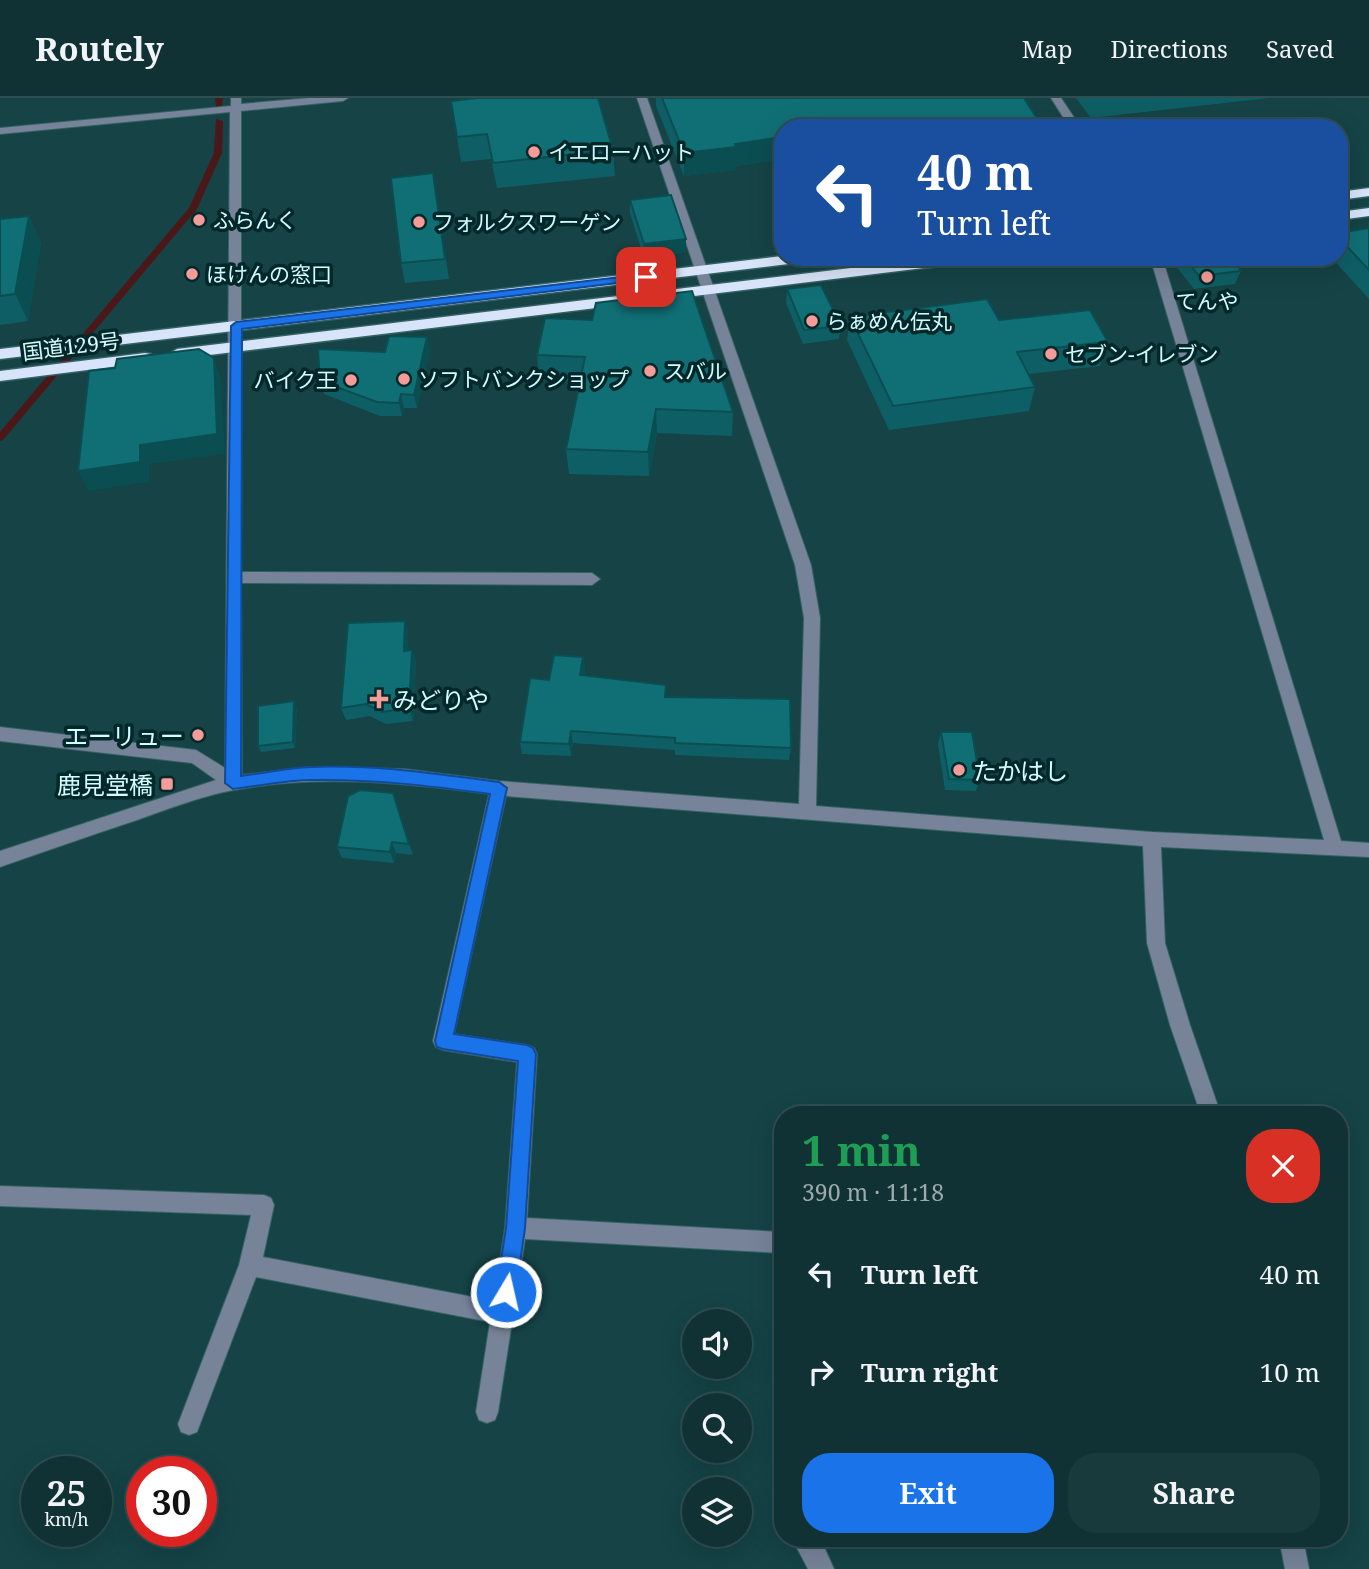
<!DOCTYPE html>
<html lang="en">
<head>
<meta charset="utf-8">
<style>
  :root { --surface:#103234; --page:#193a3c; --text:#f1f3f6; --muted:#9caaac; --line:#304d4f; --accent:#1a73e8 }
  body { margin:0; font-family:"Noto Serif","Noto Sans JP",serif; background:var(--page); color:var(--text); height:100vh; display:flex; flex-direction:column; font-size:26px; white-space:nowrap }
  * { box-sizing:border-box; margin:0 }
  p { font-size:23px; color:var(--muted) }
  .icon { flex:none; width:38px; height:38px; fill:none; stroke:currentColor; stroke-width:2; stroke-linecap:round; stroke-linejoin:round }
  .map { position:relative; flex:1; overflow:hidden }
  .details { position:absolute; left:774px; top:1008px; width:574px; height:441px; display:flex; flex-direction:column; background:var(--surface); border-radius:28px; box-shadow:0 7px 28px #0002,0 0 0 2px var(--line) }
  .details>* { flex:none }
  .hud { position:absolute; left:774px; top:21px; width:574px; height:147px; border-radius:28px; box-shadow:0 7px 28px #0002,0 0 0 2px var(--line); background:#1a4fa0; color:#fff; overflow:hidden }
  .fabs { position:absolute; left:682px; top:1211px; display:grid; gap:14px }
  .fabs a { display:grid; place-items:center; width:70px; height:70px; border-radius:50%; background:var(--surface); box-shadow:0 7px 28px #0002,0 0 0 2px var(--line); font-size:35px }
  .speed { position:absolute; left:21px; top:1358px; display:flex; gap:14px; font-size:35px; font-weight:700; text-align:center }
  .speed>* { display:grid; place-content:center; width:91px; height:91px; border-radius:50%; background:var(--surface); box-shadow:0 7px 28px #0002,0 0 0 2px var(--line); line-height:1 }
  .speed small { font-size:18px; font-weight:400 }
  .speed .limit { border:10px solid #d22; background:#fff; color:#111 }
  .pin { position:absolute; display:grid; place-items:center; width:60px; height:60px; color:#fff; margin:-30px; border-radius:14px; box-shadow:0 4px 10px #0006 }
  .me { position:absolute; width:77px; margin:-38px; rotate:9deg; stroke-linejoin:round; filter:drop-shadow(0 0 5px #0008) }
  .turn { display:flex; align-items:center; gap:24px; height:147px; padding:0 28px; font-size:32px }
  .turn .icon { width:91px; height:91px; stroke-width:2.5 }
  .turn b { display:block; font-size:49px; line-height:60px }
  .round { display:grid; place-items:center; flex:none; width:74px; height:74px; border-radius:28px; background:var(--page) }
  .headline { display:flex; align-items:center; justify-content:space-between; height:119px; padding:0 28px }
  h1 { font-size:42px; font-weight:700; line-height:52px; color:#1e9e55 }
  .cta { display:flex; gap:14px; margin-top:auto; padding:14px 28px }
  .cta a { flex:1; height:80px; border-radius:28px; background:var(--accent); color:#fff; font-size:28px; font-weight:700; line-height:80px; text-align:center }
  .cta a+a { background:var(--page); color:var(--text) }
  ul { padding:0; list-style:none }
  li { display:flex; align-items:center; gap:21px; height:98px; padding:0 28px }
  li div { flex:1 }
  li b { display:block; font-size:26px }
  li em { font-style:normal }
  header { display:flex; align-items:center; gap:42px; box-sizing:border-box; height:98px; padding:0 35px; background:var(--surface); border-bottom:2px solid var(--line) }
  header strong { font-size:33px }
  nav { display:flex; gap:38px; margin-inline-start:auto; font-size:24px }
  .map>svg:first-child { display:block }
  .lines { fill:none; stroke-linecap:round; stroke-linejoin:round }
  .stream { fill:#4c1719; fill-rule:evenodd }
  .minor-casing { stroke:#346164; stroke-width:2 }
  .highway-casing { stroke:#346164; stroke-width:3 }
  .minor { fill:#768399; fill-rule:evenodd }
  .highway { fill:#d8e4fa; fill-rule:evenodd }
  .wall { fill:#0e5f65 }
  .shaded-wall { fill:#0b4e52 }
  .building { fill:#106f75; stroke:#0b4e52; stroke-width:2 }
  .route { fill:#1a73e8; stroke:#114b97; stroke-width:2 }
  .poi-dot { fill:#f59b99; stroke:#03282a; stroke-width:2.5 }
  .labels { text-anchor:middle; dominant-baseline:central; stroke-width:7; stroke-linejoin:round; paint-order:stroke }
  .far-poi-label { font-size:21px; fill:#d4fcff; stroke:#03282a; text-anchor:start }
  .far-street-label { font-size:21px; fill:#d4fcff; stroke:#03282a }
  .poi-label { font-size:24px; fill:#d4fcff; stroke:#03282a; text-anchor:start }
</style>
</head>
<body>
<header>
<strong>Routely</strong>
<nav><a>Map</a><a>Directions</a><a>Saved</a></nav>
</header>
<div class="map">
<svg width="1369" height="1471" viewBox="0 0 1369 1471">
  <rect width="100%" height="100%" fill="#154346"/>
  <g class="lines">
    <g class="stream">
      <path d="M215,0H223L222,9H216Z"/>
      <path d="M216,21L223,23L222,55L197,111L3,342L0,343V334L189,110L214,55Z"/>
    </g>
    <defs>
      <g id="minor">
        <path d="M231,0H241V6L309,0H348L343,3L241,13V474L592,475L600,481L592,487L241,485L242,677L310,669L404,671L499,683L799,706L804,520L795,467L637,0H647L811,467L820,520L816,708L1152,734L1324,742L1150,159H1162L1341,743L1369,745V759L1161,749L1165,845L1190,927L1221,1017H1201L1170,927L1147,845L1143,748L506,698L454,936L527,947L534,950L537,956L527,1120L782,1134V1155L525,1141L498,1314L495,1322L487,1325L479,1322L476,1314L490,1224L256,1179L197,1334L189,1337L181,1334L178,1326L239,1167L251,1117L0,1108V1088L264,1097L271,1100L274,1107L263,1159L494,1203L505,1130L517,964L443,952L436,949L433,943L489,696C404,685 319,676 234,692C201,698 168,711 137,722C91,737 46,753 0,769V753L216,682L192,665L0,643V629L196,652L225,670L230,14L0,36V30L231,8Z"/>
        <path d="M1051,0H1061L1081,30H1070Z"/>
        <path d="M796,1440H820L834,1471H808L796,1448Z"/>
        <path d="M1279,1440H1303L1309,1471H1285Z"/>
      </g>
      <g id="highway">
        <path d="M1369,90V98L1339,102V94Z"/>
        <path d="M1369,110V118L1339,122V114Z"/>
        <path d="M782,158L820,159L813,163L0,261V251Z"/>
        <path d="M942,159H988L981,163L177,261L169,256L177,251Z"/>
        <path d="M145,255L151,256L153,260L151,264L0,283V273Z"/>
      </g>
    </defs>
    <use href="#minor" class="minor-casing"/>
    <use href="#highway" class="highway-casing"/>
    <use href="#minor" class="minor"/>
    <use href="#highway" class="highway"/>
  </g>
  <g class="wall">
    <path d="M656,0H1024L782,30V61L736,68V72L684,78L656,8Z"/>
    <path d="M1076,0H1269L1091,20Z"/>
    <path d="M451,3L613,52L615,78L497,90L491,61L461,64Z"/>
    <path d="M436,95L449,181L405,185L401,165Z"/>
    <path d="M630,102L686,154L644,160L630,115Z"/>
    <path d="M29,118L41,145L28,223L0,227V121Z"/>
    <path d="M1369,130V201L1331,159H1339V135Z"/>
    <path d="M1173,159H1231L1241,173L1235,186L1194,191L1172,163Z"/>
    <path d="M787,191L841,228L839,241L803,246L786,205Z"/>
    <path d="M850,219L999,222L1108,244L1100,268L1028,276L1035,289L1029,313L889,332L847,242Z"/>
    <path d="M545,220L733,314L732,338L657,335L649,378L569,376L566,351L580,284L539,282L537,257Z"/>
    <path d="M430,252L417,310H404L402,318H380L324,296L320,283L385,254Z"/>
    <path d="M405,523L408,535V552H412L416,564L413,623L386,626L370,618L346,622L341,610Z"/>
    <path d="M583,559L585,572L584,577L666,587V599L791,650L789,662L675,657V652L573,645L571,658L522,656L520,644L549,582Z"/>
    <path d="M297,609L295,650L261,654L258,648Z"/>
    <path d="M941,634L980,682L976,693L945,692L938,646Z"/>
    <path d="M393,695L413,757L396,755L394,765L342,760L337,749Z"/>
  </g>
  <g class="shaded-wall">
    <path d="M782,39V61L736,68V72L684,78V55L735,46Z"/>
    <path d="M29,118L41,145L28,223L15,196Z"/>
    <path d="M686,141V154L644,160V146Z"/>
    <path d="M427,239L430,252L417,310L414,297Z"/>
    <path d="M214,260L221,280L225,356L149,366V384L88,393L78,373Z"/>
    <path d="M401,296L404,310L402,318L399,305Z"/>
    <path d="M656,311L657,335L649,378L648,354Z"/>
    <path d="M405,523L408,535V565L404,553Z"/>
    <path d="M412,552L416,564L413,623L409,610Z"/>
    <path d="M583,559L585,572L582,589L580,577Z"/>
    <path d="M294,603L297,609L295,650L293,644Z"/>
    <path d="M571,633L573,645L571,658L569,646Z"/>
    <path d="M392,744L396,755L394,765L390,754Z"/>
  </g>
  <g class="building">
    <path d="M478,0H598L613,52L493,65L487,36L457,39L451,3Z"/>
    <path d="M662,0H1024L1043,30H782V39L735,46L736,49L684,55Z"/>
    <path d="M433,75L445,161L401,165L391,80Z"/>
    <path d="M671,97L686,141L644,146L630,102Z"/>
    <path d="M29,118L15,196L0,198V121Z"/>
    <path d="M1369,130V172L1339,140V135Z"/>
    <path d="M1184,159H1231L1241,173L1199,178Z"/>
    <path d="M821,187L841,228L804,232L787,191Z"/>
    <path d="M692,193L733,314L656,311L648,354L566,351L585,259L537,257L545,220L592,222L596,205Z"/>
    <path d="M987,201L999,222L1090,212L1108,244L1017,254L1035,289L893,308L850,219Z"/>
    <path d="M389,238L427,239L414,297L401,296L399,305L377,304L320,283L318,251L385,254Z"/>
    <path d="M199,251L214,260L217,336L140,347V364L78,373L89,273L115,270L117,261Z"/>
    <path d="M405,523L404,553L412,552L409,610L382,614L366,606L341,610L348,525Z"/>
    <path d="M554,557L583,559L580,577L666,587L665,599L790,601L791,650L675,645V640L571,633L569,646L520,644L530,580L549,582Z"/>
    <path d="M294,603L293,644L258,648V608Z"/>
    <path d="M941,634H972L980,682L949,681Z"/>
    <path d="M360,692L393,695L409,746L392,744L390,754L337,749L348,698Z"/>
  </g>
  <path class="route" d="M646,176L652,179L650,181L242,231L241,678C264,675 287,670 311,669C373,666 437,676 499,684L507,690L454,936L527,947L533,950L536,956L525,1130L516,1194L513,1201L506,1204L499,1201L496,1194L506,1130L518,963L443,951L437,949L435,943L490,696C431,688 373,681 313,682C287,682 259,688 233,691L225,685L231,228L236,224Z"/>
  <g class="poi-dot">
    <circle cx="534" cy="54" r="7"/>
    <circle cx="199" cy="122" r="7"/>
    <circle cx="419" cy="124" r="7"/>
    <circle cx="192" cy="176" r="7"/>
    <circle cx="1207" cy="179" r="7"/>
    <circle cx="812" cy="223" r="7"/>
    <circle cx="1051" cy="256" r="7"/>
    <circle cx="650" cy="273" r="7"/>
    <circle cx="404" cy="281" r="7"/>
    <circle cx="351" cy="282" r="7"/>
    <path d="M375.5 590.5h7v7h7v7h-7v7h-7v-7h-7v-7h7z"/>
    <circle cx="198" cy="637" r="7"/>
    <circle cx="959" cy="672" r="7"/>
    <rect x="160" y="679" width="14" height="14" rx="3.5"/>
  </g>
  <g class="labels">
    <g class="far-poi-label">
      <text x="548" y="54">イエローハット</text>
      <text x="213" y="122">ふらんく</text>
      <text x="433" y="124">フォルクスワーゲン</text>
      <text x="206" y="176">ほけんの窓口</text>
      <text x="1207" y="203" text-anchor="middle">てんや</text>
      <text x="826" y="223">らぁめん伝丸</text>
      <text x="1065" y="256">セブン-イレブン</text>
      <text x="664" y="273">スバル</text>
      <text x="418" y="281">ソフトバンクショップ</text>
      <text x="337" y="282" text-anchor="end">バイク王</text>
    </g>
    <g class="far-street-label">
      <text transform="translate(71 248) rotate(-7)">国道129号</text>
    </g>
    <g class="poi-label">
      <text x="393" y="601">みどりや</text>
      <text x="184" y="637" text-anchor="end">エーリュー</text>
      <text x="973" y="672">たかはし</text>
      <text x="153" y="686" text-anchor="end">鹿見堂橋</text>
    </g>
  </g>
</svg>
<div class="fabs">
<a><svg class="icon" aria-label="sound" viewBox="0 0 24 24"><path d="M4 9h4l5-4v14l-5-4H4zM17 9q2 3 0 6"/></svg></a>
<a><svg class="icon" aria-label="search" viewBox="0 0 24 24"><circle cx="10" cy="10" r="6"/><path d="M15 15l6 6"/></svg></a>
<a><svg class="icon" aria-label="layers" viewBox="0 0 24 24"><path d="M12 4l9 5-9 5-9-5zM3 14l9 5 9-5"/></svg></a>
</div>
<div class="speed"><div>25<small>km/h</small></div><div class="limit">30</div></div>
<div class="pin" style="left:646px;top:179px;background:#d93025"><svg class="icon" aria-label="arrive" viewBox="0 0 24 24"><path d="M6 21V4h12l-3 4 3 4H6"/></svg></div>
<svg class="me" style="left:506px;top:1194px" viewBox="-20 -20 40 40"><circle r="17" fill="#1a73e8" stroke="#fff" stroke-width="3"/><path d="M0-11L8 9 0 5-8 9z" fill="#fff"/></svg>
<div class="hud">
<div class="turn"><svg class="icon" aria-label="left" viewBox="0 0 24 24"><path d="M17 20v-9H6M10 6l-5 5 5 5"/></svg><div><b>40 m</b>Turn left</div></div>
</div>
<section class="details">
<div class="headline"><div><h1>1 min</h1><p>390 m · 11:18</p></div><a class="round" style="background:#d93025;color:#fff"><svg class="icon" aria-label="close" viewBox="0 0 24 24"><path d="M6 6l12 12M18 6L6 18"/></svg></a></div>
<ul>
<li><svg class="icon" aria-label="left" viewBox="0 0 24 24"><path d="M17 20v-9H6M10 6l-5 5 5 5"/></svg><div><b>Turn left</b></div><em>40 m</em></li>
<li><svg class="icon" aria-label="right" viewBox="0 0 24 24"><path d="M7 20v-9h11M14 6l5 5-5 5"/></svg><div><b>Turn right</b></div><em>10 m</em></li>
</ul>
<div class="cta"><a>Exit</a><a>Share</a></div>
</section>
</div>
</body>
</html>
